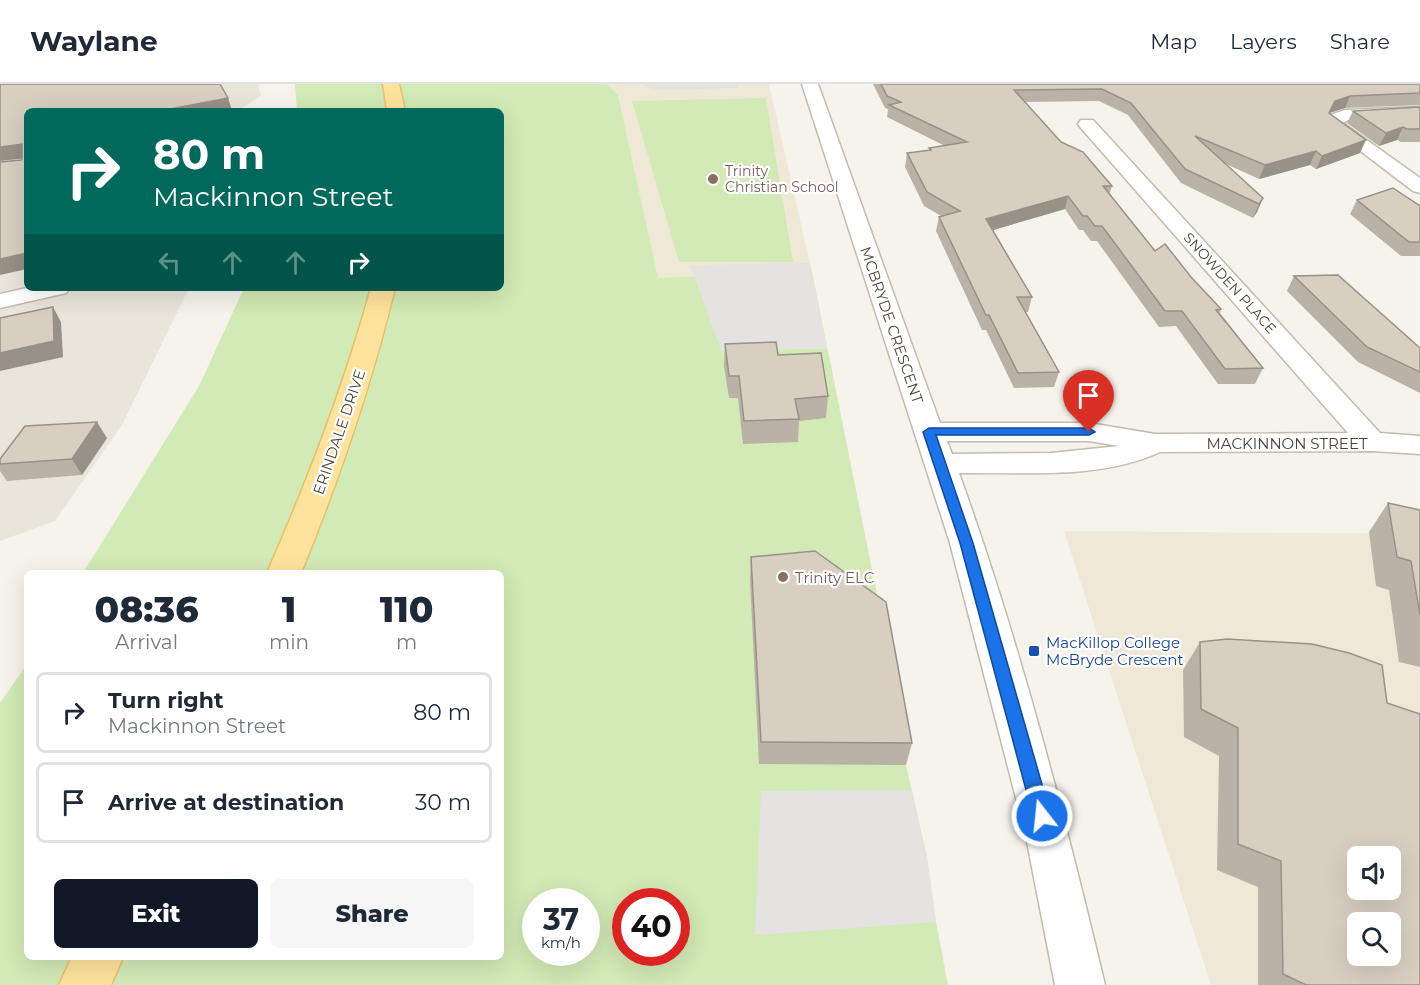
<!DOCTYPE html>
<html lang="en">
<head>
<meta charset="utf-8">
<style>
  :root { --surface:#fff; --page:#f6f6f7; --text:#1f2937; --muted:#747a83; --line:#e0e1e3; --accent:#111827 }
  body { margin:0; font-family:Montserrat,sans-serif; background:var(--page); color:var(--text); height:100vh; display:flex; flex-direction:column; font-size:22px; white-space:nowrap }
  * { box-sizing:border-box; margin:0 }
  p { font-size:20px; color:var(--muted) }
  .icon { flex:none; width:33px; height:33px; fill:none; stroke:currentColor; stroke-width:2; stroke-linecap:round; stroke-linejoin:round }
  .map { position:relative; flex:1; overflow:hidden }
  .side { position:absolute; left:24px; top:486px; width:480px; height:390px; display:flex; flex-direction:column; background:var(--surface); border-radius:9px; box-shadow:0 6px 24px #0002 }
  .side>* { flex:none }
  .hud { position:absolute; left:24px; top:24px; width:480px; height:183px; border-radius:9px; box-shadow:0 6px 24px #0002; background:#00695c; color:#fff; overflow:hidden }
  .controls { position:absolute; left:1347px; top:762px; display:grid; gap:12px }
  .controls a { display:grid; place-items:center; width:54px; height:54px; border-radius:9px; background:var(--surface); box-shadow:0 6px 24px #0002; font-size:30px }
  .speed { position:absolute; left:522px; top:804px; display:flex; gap:12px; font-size:30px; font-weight:700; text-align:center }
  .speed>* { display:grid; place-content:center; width:78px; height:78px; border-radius:50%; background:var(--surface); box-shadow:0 6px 24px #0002; line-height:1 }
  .speed small { font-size:15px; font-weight:400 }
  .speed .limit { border:9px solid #d22; background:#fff; color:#111 }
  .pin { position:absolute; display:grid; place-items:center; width:51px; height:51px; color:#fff; margin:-62px -26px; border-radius:50% 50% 50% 0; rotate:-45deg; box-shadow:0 0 6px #0007 }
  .pin .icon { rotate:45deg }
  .me { position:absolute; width:66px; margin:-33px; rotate:344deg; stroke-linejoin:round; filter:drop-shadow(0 0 4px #0008) }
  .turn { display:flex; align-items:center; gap:21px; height:126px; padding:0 30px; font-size:27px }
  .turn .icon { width:78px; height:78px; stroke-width:2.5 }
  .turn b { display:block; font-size:42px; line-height:51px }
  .lanes { display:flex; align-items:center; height:57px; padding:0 30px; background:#0003; justify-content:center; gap:30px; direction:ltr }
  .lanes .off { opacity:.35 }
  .eta { display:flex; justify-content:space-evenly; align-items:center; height:102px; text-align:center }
  .eta b { font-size:36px; font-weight:800; line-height:42px }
  .action { display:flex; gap:12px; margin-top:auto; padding:12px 30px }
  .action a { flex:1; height:69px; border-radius:9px; background:var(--accent); color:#fff; font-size:24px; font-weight:800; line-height:69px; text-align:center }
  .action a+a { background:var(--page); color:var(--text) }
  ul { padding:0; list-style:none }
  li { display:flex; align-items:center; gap:18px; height:81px; margin:0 12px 9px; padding:0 18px; border:3px solid var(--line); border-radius:9px }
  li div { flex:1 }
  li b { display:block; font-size:22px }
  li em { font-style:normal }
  header { display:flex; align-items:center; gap:36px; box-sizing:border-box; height:84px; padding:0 30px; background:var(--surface); border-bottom:2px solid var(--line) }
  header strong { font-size:28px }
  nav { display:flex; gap:33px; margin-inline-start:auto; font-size:21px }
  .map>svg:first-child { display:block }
  .residential { fill:#eae5da }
  .education { fill:#efe8d6; fill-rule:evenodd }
  .green { fill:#d2eab5; fill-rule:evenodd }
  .parking { fill:#e5e3e0 }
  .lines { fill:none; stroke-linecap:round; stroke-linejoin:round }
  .minor-casing { stroke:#c2bbae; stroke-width:3 }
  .major-casing { stroke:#e6c16a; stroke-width:3 }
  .minor { fill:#fff; fill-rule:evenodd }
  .major { fill:#ffe39c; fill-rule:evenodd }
  .wall { fill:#bab2a6 }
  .shaded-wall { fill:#979187 }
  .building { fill:#d8cfc1; stroke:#979187; stroke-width:1.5; fill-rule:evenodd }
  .route { fill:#1a73e8; stroke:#114b97; stroke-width:1.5 }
  .education-dot { fill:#8d6e63; stroke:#fff; stroke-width:2 }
  .transit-dot { fill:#1a4fb4; stroke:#fff; stroke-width:2 }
  .labels { text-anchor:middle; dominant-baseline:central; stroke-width:4.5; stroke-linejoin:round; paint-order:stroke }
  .far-education-label { font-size:14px; fill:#785e54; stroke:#fff; text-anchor:start }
  .far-street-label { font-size:14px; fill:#4b4439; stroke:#fff }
  .street-label { font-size:15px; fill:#4b4439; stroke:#fff }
  .education-label { font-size:15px; fill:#785e54; stroke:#fff; text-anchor:start }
  .transit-label { font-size:15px; fill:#164399; stroke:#fff; text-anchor:start }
</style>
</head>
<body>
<header>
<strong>Waylane</strong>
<nav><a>Map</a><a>Layers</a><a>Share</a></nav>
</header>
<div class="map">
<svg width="1420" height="901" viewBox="0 0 1420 901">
  <rect width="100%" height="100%" fill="#f6f3ec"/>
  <path class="residential" d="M0,0H258L261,12L237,27H27V204H189L122,341L55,437L0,457Z"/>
  <g class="education">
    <path d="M607,0H769L812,188L658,195L618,11Z"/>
    <path d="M1064,447L1420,450V901H1211ZM1358,772H1390V806H1358ZM1358,838H1390V872H1358Z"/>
  </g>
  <g class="green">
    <path d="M295,0H607L618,11L658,194L812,188L882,535L906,681L927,773L936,838L948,901H0V619L27,580V873H501V489H83L199,302L244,204H501V27H297ZM536,818H586V868H536ZM626,818H676V868H626Z"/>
    <path d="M766,14L793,178H679L632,17Z"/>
  </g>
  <g class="parking">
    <path d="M644,0H737L738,4L657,6L646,3Z"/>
    <path d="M810,179L827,265L721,266L690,181Z"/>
    <path d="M911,706L927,773L936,838L755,851L761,707Z"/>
  </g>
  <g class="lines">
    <defs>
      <g id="minor">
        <path d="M802,0H818L940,339H1089L1155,350L1348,349L1081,44L1078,40L1081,36H1093L1380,349L1420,352V370L1372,367L1160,368C1099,396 1024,388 959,389C1019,556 1064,729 1105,901H1055L1026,753L950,459ZM947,357H1089L1119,362L1051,369L952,370Z"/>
        <path d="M1420,23V33L1348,36L1343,39L1420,94V109L1413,107L1325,40L1330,31L1345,26Z"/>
        <path d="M27,204H70L66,209L0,224V210Z"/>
      </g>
      <g id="major">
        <path d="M383,0H399L405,27H387Z"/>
        <path d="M371,204H395C371,302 339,396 301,489H267C308,396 344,302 371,204Z"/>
        <path d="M72,873H123L111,901H59Z"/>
      </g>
    </defs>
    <use href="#minor" class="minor-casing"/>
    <use href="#major" class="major-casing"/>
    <use href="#minor" class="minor"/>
    <use href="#major" class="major"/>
  </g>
  <g class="wall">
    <path d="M873,0H1420V21L1345,24L1329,29L1360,69L1316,85L1310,81L1259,95L1226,80L1263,114L1257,128L1253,134L1181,99L1128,31L1099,17L1025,18L1061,58L1112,102L1109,111L1155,167L1191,193L1221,225L1220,229L1263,284L1255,300H1218L1176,242L1159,243L1097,157H1091L1083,146H1079L1065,125L993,146L1032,213L1028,228H1025L1059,288L1054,303L1014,304L986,246H982L936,147L939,133L941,132L924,122L905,83L907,69L929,66V64L945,62L887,33L888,25L885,24Z"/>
    <path d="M1420,23V58H1401L1397,56L1379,62L1347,39L1353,27Z"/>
    <path d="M1357,116L1420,122V172H1401L1350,130Z"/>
    <path d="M1294,192L1420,264V309L1358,278L1287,207Z"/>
    <path d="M725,260L778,271L828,312L826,334L799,337L798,358L743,360L738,314H729L724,282Z"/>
    <path d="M107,354L82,391L7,397L0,387V375Z"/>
    <path d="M1388,419L1420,426V583L1399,578L1389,506L1376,502L1369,448Z"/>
    <path d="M751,473L912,659L906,681L759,680L750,496Z"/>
    <path d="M1200,558L1387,619L1420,901H1258V803L1217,786L1219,672L1184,653L1183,586Z"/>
  </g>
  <g class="shaded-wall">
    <path d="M1350,12L1345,24L1329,29L1335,17Z"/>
    <path d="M228,14L232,26L160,27Z"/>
    <path d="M1403,43L1397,56L1379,62L1386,49Z"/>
    <path d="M1366,56L1360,69L1316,85L1322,72Z"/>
    <path d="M22,60L27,74L0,77V63Z"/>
    <path d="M1316,67L1310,81L1259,95L1265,81Z"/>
    <path d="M1068,112L1065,125L983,149L986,135Z"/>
    <path d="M1263,114L1257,128L1253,134L1259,120Z"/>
    <path d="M26,161H27V185L0,191V175Z"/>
    <path d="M53,223L61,238L63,273L0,287V269Z"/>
    <path d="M97,338L107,354L82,391L72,375Z"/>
  </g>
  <g class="building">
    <path d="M0,0H220L228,14L160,27H27V161H26L27,169L0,175V78L21,76L22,74V60L0,63Z"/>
    <path d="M881,0H1420V9L1350,12L1335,17L1329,29L1366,56L1322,72L1316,67L1265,81L1195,52L1263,114L1259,120L1185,85L1131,19L1102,5L1014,6L1061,58L1083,68L1112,102H1103L1155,167L1165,160L1191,193L1221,225L1216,226L1263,284L1225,285L1182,227H1165L1102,142H1095L1087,132H1083L1068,112L986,135L1032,213H1017L1059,288L1018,289L989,231H986L939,133L960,127L927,108L907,69L931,66L929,64L967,58L889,21L901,18L887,12Z"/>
    <path d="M1420,23V45H1407L1403,43L1386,49L1353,27Z"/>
    <path d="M1393,104L1420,122V158H1409L1357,116Z"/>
    <path d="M1338,191L1420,264V288L1367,263L1294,192Z"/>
    <path d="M53,223L54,257L0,269V234Z"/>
    <path d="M776,258L778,271L821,269L828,312L795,315L799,335L744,337L739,292H729L725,260Z"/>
    <path d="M97,338L72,375L0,380V375L25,342Z"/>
    <path d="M1388,419L1420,426V531L1411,477L1397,473Z"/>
    <path d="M815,467L886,518L912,659L761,658L751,473Z"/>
    <path d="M1227,555L1312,560L1349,569L1382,581L1387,619L1420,630V901H1306L1283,890L1281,777L1238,760V644L1201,625L1200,558ZM1358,772H1390V806H1358ZM1358,838H1390V872H1358Z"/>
  </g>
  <path class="route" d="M929,344H1089L1095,348L1089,351H936L973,459L1051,732L1048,738L1042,741L1035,738L1033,732L960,459L923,348Z"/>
  <g class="education-dot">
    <circle cx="713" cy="95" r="6"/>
    <circle cx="783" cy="493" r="6"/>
  </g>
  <rect class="transit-dot" x="1028" y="561" width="12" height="12" rx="3"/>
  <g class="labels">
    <g class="far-education-label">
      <text x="725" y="87">Trinity<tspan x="725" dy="16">Christian School</tspan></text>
    </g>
    <g class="far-street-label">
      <text transform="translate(1230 199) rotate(48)">SNOWDEN PLACE</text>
    </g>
    <g class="street-label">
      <text transform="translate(892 241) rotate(71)">MCBRYDE CRESCENT</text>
      <text transform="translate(339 348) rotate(-71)">ERINDALE DRIVE</text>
      <text x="1287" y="359">MACKINNON STREET</text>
    </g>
    <g class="education-label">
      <text x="795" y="493">Trinity ELC</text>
    </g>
    <g class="transit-label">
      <text x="1046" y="558">MacKillop College<tspan x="1046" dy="17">McBryde Crescent</tspan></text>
    </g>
  </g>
</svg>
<div class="controls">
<a><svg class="icon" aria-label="sound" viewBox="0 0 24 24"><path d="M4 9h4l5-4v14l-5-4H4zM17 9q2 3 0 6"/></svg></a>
<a><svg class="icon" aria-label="search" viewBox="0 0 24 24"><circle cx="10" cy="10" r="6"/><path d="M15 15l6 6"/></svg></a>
</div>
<div class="speed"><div>37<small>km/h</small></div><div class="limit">40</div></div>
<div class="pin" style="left:1089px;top:348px;background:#d93025"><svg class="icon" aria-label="arrive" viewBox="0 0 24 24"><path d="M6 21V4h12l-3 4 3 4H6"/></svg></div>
<svg class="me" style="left:1042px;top:732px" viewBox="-20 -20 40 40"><circle r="17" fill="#1a73e8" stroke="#fff" stroke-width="3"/><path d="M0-11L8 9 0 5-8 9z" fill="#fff"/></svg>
<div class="hud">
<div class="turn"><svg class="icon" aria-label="right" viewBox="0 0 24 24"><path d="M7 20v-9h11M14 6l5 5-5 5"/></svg><div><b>80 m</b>Mackinnon Street</div></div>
<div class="lanes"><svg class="icon off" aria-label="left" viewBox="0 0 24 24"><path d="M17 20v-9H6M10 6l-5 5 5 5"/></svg><svg class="icon off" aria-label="ahead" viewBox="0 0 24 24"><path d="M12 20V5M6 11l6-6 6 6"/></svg><svg class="icon off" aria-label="ahead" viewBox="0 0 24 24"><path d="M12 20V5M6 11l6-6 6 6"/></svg><svg class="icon" aria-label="right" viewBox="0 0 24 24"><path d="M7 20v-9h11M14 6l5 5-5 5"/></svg></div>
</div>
<section class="side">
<div class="eta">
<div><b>08:36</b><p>Arrival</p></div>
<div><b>1</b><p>min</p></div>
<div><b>110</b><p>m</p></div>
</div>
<ul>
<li><svg class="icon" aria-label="right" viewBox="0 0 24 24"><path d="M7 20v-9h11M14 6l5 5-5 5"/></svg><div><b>Turn right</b><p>Mackinnon Street</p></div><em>80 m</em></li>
<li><svg class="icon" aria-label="arrive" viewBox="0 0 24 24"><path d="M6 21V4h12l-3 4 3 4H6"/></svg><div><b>Arrive at destination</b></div><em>30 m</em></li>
</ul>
<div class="action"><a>Exit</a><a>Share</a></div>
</section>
</div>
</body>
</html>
